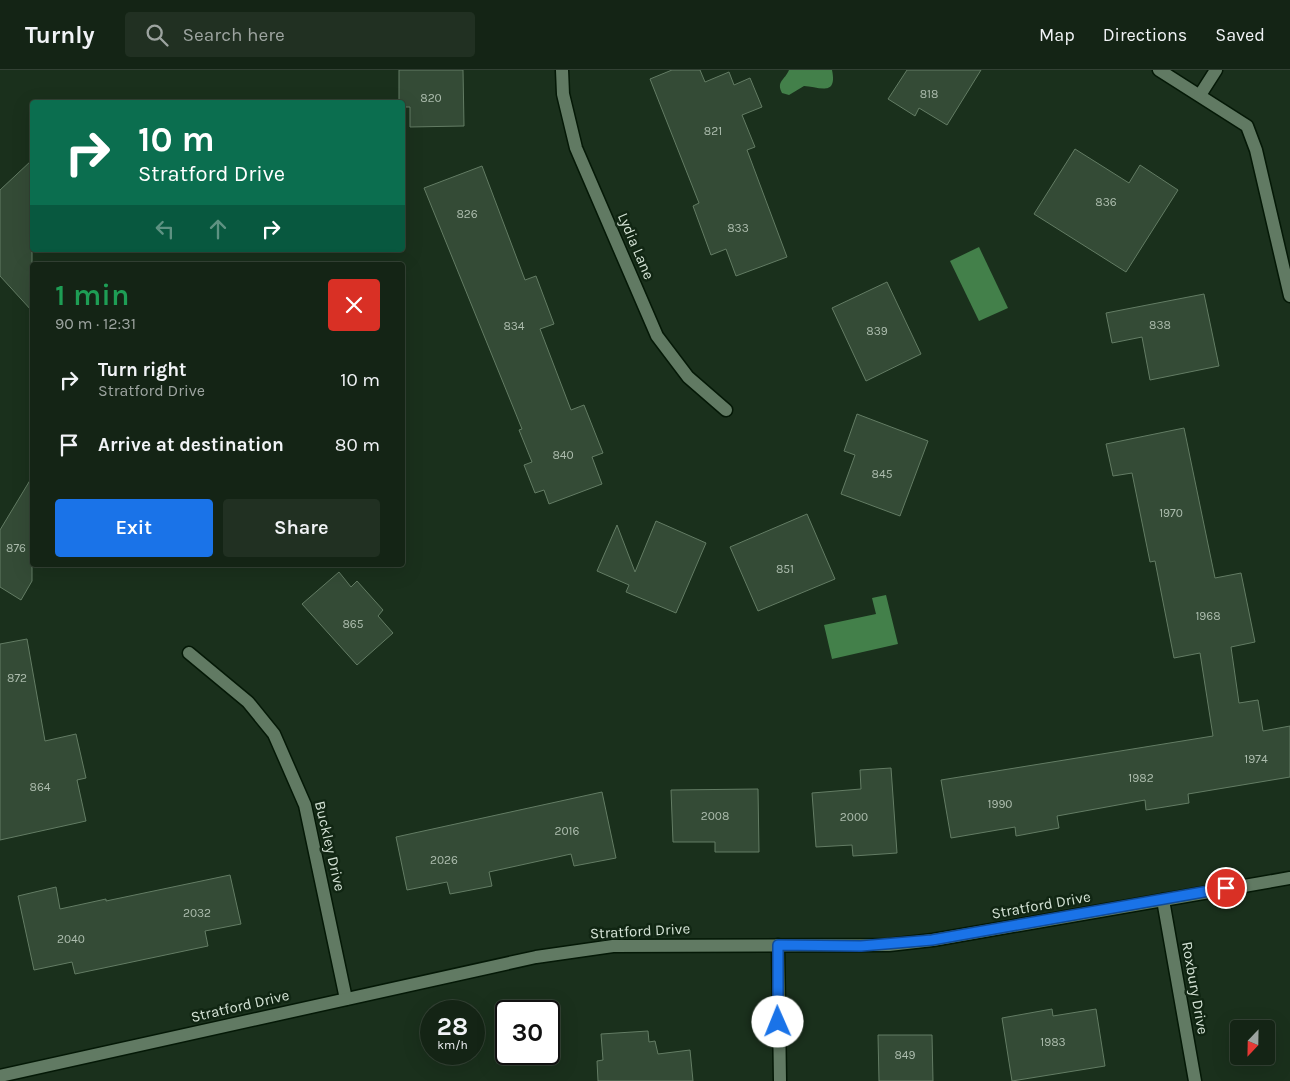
<!DOCTYPE html>
<html lang="en">
<head>
<meta charset="utf-8">
<style>
  :root { --surface:#142415; --page:#213022; --text:#f1f3f6; --muted:#9da4a0; --line:#334134; --accent:#1a73e8 }
  body { margin:0; font-family:Karla,sans-serif; background:var(--page); color:var(--text); height:100vh; display:flex; flex-direction:column; font-size:19px; white-space:nowrap }
  * { box-sizing:border-box; margin:0 }
  p { font-size:16px; color:var(--muted) }
  .icon { flex:none; width:28px; height:28px; fill:none; stroke:currentColor; stroke-width:2; stroke-linecap:round; stroke-linejoin:round }
  .map { position:relative; flex:1; overflow:hidden }
  .drawer { position:absolute; left:30px; top:192px; width:375px; height:305px; display:flex; flex-direction:column; background:var(--surface); border-radius:5px; box-shadow:0 5px 20px #0002,0 0 0 1px var(--line) }
  .drawer>* { flex:none }
  .banner { position:absolute; left:30px; top:30px; width:375px; height:152px; border-radius:5px; box-shadow:0 5px 20px #0002,0 0 0 1px var(--line); background:#0b6e4f; color:#fff; overflow:hidden }
  .needle { width:32px; rotate:202deg }
  .controls { position:absolute; left:1230px; top:950px; display:grid; gap:10px }
  .controls a { display:grid; place-items:center; width:45px; height:45px; border-radius:5px; background:var(--surface); box-shadow:0 5px 20px #0002,0 0 0 1px var(--line); font-size:25px }
  .speed { position:absolute; left:420px; top:930px; display:flex; gap:10px; font-size:25px; font-weight:700; text-align:center }
  .speed>* { display:grid; place-content:center; width:65px; height:65px; border-radius:50%; background:var(--surface); box-shadow:0 5px 20px #0002,0 0 0 1px var(--line); line-height:1 }
  .speed small { font-size:12px; font-weight:400 }
  .speed .limit { border:2px solid #111; border-radius:8px; background:#fff; color:#111 }
  .pin { position:absolute; display:grid; place-items:center; width:42px; height:42px; color:#fff; margin:-21px; border:2px solid #fff; border-radius:50%; box-shadow:0 1px 5px #0007 }
  .me { position:absolute; width:55px; margin:-28px; rotate:359deg; stroke-linejoin:round; filter:drop-shadow(0 0 4px #0008) }
  .turn { display:flex; align-items:center; gap:18px; height:105px; padding:0 25px; font-size:22px }
  .turn .icon { width:65px; height:65px; stroke-width:2.5 }
  .turn b { display:block; font-size:35px; line-height:42px }
  .lanes { display:flex; align-items:center; height:48px; padding:0 25px; background:#0003; justify-content:center; gap:25px; direction:ltr }
  .lanes .off { opacity:.35 }
  .round { display:grid; place-items:center; flex:none; width:52px; height:52px; border-radius:5px; background:var(--page) }
  .overview { display:flex; align-items:center; justify-content:space-between; height:85px; padding:0 25px }
  h1 { font-size:30px; font-weight:600; line-height:38px; color:#1e9e55 }
  .button { display:flex; gap:10px; margin-top:auto; padding:10px 25px }
  .button a { flex:1; height:58px; border-radius:5px; background:var(--accent); color:#fff; font-size:20px; font-weight:600; line-height:58px; text-align:center }
  .button a+a { background:var(--page); color:var(--text) }
  ul { padding:0; list-style:none }
  li { display:flex; align-items:center; gap:15px; height:65px; padding:0 25px }
  li div { flex:1 }
  li b { display:block; font-size:19px }
  li em { font-style:normal }
  header { display:flex; align-items:center; gap:30px; box-sizing:border-box; height:70px; padding:0 25px; background:var(--surface); border-bottom:1px solid var(--line) }
  header strong { font-size:24px }
  nav { display:flex; gap:28px; margin-inline-start:auto; font-size:18px }
  .search { width:350px; height:45px; background:var(--page); display:flex; align-items:center; gap:12px; box-sizing:border-box; padding:0 18px; border-radius:5px; color:var(--muted); font-size:19px }
  .map>svg:first-child { display:block }
  .water { fill:#43804a }
  .building { fill:#344b36; stroke:#637c64 }
  .lines { fill:none; stroke-linecap:round; stroke-linejoin:round }
  .minor-casing { stroke:#041806; stroke-width:15 }
  .minor { stroke:#617a63; stroke-width:12 }
  .route-casing { stroke:#114b97; stroke-width:12 }
  .route { stroke:#1a73e8; stroke-width:9 }
  .labels { text-anchor:middle; dominant-baseline:central; stroke-width:5; stroke-linejoin:round; paint-order:stroke }
  .number-label { font-size:12px; fill:#adbdae }
  .street-label { font-size:15px; fill:#d5e3d6; stroke:#112613 }
</style>
</head>
<body>
<header>
<strong>Turnly</strong>
<div class="search"><svg class="icon" aria-label="search" viewBox="0 0 24 24"><circle cx="10" cy="10" r="6"/><path d="M15 15l6 6"/></svg>Search here</div>
<nav><a>Map</a><a>Directions</a><a>Saved</a></nav>
</header>
<div class="map">
<svg width="1290" height="1011" viewBox="0 0 1290 1011">
  <rect width="100%" height="100%" fill="#1a301c"/>
  <g class="water">
    <path d="M789,0H832C838,28 817,16 804,16L789,25L782,23C776,11 785,10 789,0Z"/>
    <path d="M979,177L1008,238L979,251L950,191Z"/>
    <path d="M886,525L898,574L832,589L824,555L876,544L872,528Z"/>
  </g>
  <g class="building">
    <path d="M399,0H463L464,56L410,57V37H402V32H399Z"/>
    <path d="M672,0H700L705,12L729,2L734,15L750,8L762,37L742,45L755,77L747,80L787,187L736,206L726,179L711,185L693,136L699,133L650,9Z"/>
    <path d="M907,0H981L947,55L919,38L915,46L888,29Z"/>
    <path d="M1075,79L1129,113L1140,95L1178,120L1126,202L1034,144Z"/>
    <path d="M32,90V241L0,206V120Z"/>
    <path d="M482,96L525,210L536,206L554,254L540,259L571,340L584,335L603,383L592,387L602,414L549,434L544,420L535,423L524,395L532,392L519,360L522,359L424,118Z"/>
    <path d="M887,212L921,284L866,311L832,238Z"/>
    <path d="M1204,224L1219,296L1150,310L1142,267L1112,273L1106,243Z"/>
    <path d="M857,344L928,371L900,446L841,424L855,385L844,381Z"/>
    <path d="M1184,358L1215,508L1241,503L1255,572L1231,577L1239,633L1258,630L1263,661L1290,656V707L1188,724L1189,733L1146,740L1145,730L1057,746L1059,758L1016,766L1015,757L951,768L941,710L1213,666L1200,583L1174,588L1155,491L1150,492L1132,403L1113,406L1106,374Z"/>
    <path d="M32,407V511L21,530L0,517V460Z"/>
    <path d="M807,444L835,509L758,541L730,477Z"/>
    <path d="M656,451L706,473L676,543L626,522L629,515L597,501L617,455L635,502Z"/>
    <path d="M339,502L351,517L357,511L383,540L378,546L393,563L357,595L302,534Z"/>
    <path d="M27,569L45,671L76,664L86,708L77,710L86,751L0,770V574Z"/>
    <path d="M891,698L897,783L853,786L852,775L816,777L812,723L861,719L860,700Z"/>
    <path d="M758,719L759,782H715V772H673L671,720Z"/>
    <path d="M602,722L616,788L574,796L571,784L489,802L492,816L450,824L447,812L407,820L396,767Z"/>
    <path d="M230,805L241,854L205,861L208,876L75,904L72,892L34,900L18,826L56,817L60,839L106,829V831Z"/>
    <path d="M1052,939L1053,946L1096,939L1105,996L1012,1011L1002,948Z"/>
    <path d="M648,961L649,972L655,971L658,984L690,980L693,1011H598L597,991L603,990L601,964Z"/>
    <path d="M878,965H932L933,1011H879Z"/>
  </g>
  <g class="lines">
    <defs>
      <g id="minor">
        <path d="M562,0L563,24L576,78L657,266L688,307L726,340"/>
        <path d="M1159,0L1247,56L1256,80L1290,226"/>
        <path d="M1200,25L1216,0"/>
        <path d="M189,583L248,632L274,664L305,735L346,929"/>
        <path d="M1163,830L1195,1011"/>
        <path d="M778,875L780,1011"/>
        <path d="M0,1006L536,887L613,876L889,875L933,870L1290,808"/>
      </g>
    </defs>
    <use href="#minor" class="minor-casing"/>
    <use href="#minor" class="minor"/>
  </g>
  <g class="lines">
    <defs>
      <path id="route" d="M778,952V875L861,876L932,870L1226,818"/>
    </defs>
    <use href="#route" class="route-casing"/>
    <use href="#route" class="route"/>
  </g>
  <g class="labels">
    <g class="number-label">
      <text x="929" y="24">818</text>
      <text x="431" y="28">820</text>
      <text x="713" y="61">821</text>
      <text x="1106" y="132">836</text>
      <text x="467" y="144">826</text>
      <text x="738" y="158">833</text>
      <text x="1160" y="255">838</text>
      <text x="514" y="256">834</text>
      <text x="877" y="261">839</text>
      <text x="563" y="385">840</text>
      <text x="882" y="404">845</text>
      <text x="1171" y="443">1970</text>
      <text x="16" y="478">876</text>
      <text x="785" y="499">851</text>
      <text x="1208" y="546">1968</text>
      <text x="353" y="554">865</text>
      <text x="17" y="608">872</text>
      <text x="1256" y="689">1974</text>
      <text x="1141" y="708">1982</text>
      <text x="40" y="717">864</text>
      <text x="1000" y="734">1990</text>
      <text x="715" y="746">2008</text>
      <text x="854" y="747">2000</text>
      <text x="567" y="761">2016</text>
      <text x="444" y="790">2026</text>
      <text x="197" y="843">2032</text>
      <text x="71" y="869">2040</text>
      <text x="1053" y="972">1983</text>
      <text x="905" y="985">849</text>
    </g>
    <g class="street-label">
      <text transform="translate(636 176) rotate(67)">Lydia Lane</text>
      <text transform="translate(330 776) rotate(77)">Buckley Drive</text>
      <text transform="translate(1041 835) rotate(-10)">Stratford Drive</text>
      <text transform="translate(640 861) rotate(-3)">Stratford Drive</text>
      <text transform="translate(1195 918) rotate(80)">Roxbury Drive</text>
      <text transform="translate(240 936) rotate(-13)">Stratford Drive</text>
    </g>
  </g>
</svg>
<div class="controls">
<a><svg class="needle" viewBox="-14 -14 28 28"><path d="M0-13l5 13h-10z" fill="#e53935"/><path d="M0 13l5-13h-10z" fill="#9da4a0"/></svg></a>
</div>
<div class="speed"><div>28<small>km/h</small></div><div class="limit">30</div></div>
<div class="pin" style="left:1226px;top:818px;background:#d93025"><svg class="icon" aria-label="arrive" viewBox="0 0 24 24"><path d="M6 21V4h12l-3 4 3 4H6"/></svg></div>
<svg class="me" style="left:778px;top:952px" viewBox="-20 -20 40 40"><circle r="19" fill="#fff"/><path d="M0-13L10 11 0 6-10 11z" fill="#1a73e8"/></svg>
<div class="banner">
<div class="turn"><svg class="icon" aria-label="right" viewBox="0 0 24 24"><path d="M7 20v-9h11M14 6l5 5-5 5"/></svg><div><b>10 m</b>Stratford Drive</div></div>
<div class="lanes"><svg class="icon off" aria-label="left" viewBox="0 0 24 24"><path d="M17 20v-9H6M10 6l-5 5 5 5"/></svg><svg class="icon off" aria-label="ahead" viewBox="0 0 24 24"><path d="M12 20V5M6 11l6-6 6 6"/></svg><svg class="icon" aria-label="right" viewBox="0 0 24 24"><path d="M7 20v-9h11M14 6l5 5-5 5"/></svg></div>
</div>
<section class="drawer">
<div class="overview"><div><h1>1 min</h1><p>90 m · 12:31</p></div><a class="round" style="background:#d93025;color:#fff"><svg class="icon" aria-label="close" viewBox="0 0 24 24"><path d="M6 6l12 12M18 6L6 18"/></svg></a></div>
<ul>
<li><svg class="icon" aria-label="right" viewBox="0 0 24 24"><path d="M7 20v-9h11M14 6l5 5-5 5"/></svg><div><b>Turn right</b><p>Stratford Drive</p></div><em>10 m</em></li>
<li><svg class="icon" aria-label="arrive" viewBox="0 0 24 24"><path d="M6 21V4h12l-3 4 3 4H6"/></svg><div><b>Arrive at destination</b></div><em>80 m</em></li>
</ul>
<div class="button"><a>Exit</a><a>Share</a></div>
</section>
</div>
</body>
</html>
